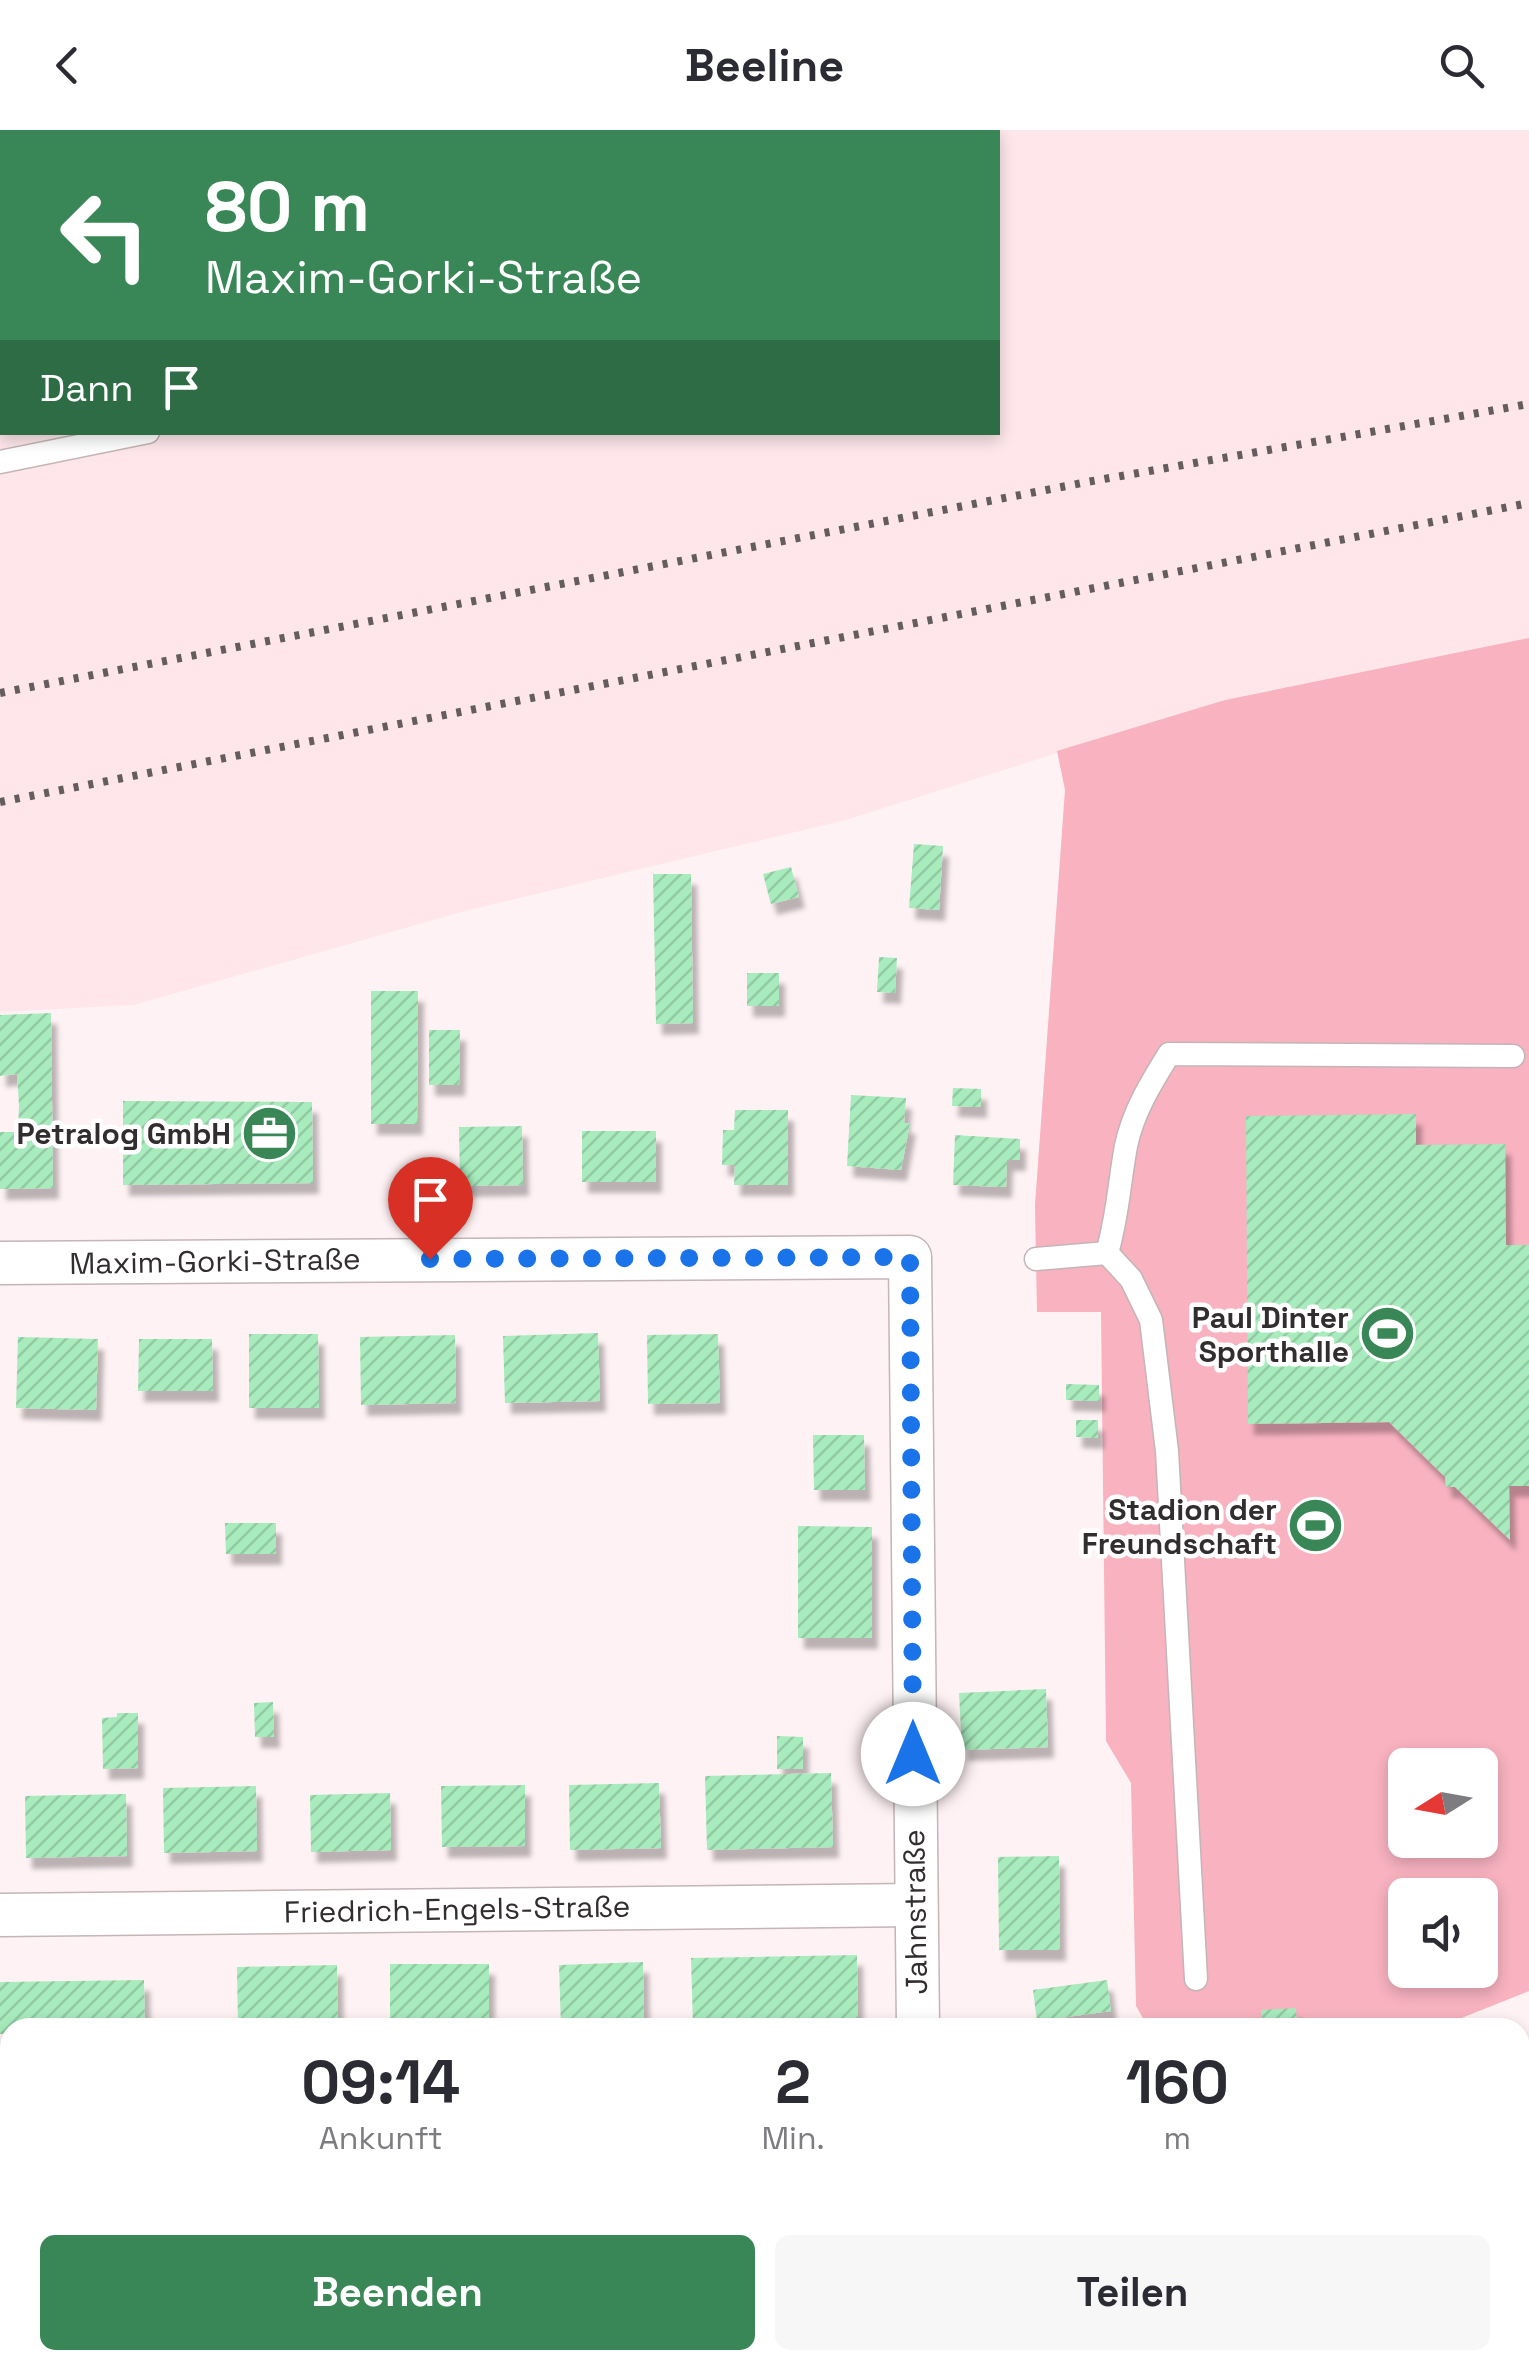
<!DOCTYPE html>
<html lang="de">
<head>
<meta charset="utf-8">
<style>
  :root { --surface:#fff; --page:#f7f7f7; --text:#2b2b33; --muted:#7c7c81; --accent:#398757 }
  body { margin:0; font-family:"Space Grotesk",sans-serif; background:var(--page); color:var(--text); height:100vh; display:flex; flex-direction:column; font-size:38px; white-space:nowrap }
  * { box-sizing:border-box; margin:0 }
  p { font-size:32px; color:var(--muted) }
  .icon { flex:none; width:55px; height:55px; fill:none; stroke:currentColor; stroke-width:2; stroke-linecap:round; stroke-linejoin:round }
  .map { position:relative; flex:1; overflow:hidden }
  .panel { position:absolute; left:0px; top:1888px; width:1530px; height:352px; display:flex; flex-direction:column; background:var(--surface); border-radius:30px 30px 0 0; box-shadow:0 5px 15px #0003 }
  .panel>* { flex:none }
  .hud { position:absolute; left:0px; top:0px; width:1000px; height:305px; box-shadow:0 5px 15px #0003; background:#398757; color:#fff; overflow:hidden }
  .needle { width:65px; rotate:259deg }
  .buttons { position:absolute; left:1388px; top:1618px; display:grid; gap:20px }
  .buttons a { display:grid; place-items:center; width:110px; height:110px; border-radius:15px; background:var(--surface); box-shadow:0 5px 15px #0003; font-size:50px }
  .pin { position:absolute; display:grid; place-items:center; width:85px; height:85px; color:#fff; margin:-102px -42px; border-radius:50% 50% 50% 0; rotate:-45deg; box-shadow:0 0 10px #0007 }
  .pin .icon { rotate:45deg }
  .me { position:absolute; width:110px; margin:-55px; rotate:0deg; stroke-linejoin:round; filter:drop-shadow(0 0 8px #0008) }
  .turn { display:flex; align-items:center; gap:35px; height:210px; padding:0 40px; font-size:45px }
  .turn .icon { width:130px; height:130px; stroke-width:2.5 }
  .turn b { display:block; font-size:70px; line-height:85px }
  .then { display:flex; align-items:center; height:95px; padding:0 40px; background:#0003; gap:20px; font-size:38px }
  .eta { display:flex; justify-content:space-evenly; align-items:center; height:170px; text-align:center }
  .eta b { font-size:60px; font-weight:600; line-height:70px }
  .primary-button { display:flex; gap:20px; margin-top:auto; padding:20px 40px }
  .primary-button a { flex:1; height:115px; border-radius:15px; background:var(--accent); color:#fff; font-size:40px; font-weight:600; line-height:115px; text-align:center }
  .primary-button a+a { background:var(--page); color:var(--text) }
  header { display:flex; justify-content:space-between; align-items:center; height:130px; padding:0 40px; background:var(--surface); font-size:45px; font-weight:600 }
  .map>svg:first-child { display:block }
  .built { fill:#fee6ea }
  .pitch { fill:#f8b2c0; fill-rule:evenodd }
  .building { fill:url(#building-hatch); filter:url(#shadow) }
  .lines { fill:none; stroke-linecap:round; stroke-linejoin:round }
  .lane-casing { stroke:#c4b5b7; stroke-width:25 }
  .street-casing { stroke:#c4b5b7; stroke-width:45 }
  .secondary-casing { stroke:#c4b5b7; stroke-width:58 }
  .lane { stroke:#fff; stroke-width:22 }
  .street { stroke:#fff; stroke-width:42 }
  .secondary { stroke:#fff; stroke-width:55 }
  .rail { stroke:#645d5f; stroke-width:8; stroke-dasharray:5 10; stroke-linecap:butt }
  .route { stroke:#1a73e8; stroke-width:18; stroke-dasharray:0 32.4 }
  .labels { text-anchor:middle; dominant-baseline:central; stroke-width:9; stroke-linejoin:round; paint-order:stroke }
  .poi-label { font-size:30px; font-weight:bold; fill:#322d2e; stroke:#fff; text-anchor:end }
  .street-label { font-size:30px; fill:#322d2e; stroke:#fff }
</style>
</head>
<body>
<header><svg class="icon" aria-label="back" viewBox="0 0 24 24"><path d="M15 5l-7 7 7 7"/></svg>Beeline<svg class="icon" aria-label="search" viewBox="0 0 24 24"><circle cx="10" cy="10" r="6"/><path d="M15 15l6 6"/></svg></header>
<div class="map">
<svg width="1529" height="2238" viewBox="0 0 1529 2238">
  <defs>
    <pattern id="building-hatch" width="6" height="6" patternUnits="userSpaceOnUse" patternTransform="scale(2.5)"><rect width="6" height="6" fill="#a8ebbd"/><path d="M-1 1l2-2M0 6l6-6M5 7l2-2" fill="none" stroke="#91caa3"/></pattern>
    <filter id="shadow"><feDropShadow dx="6" dy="11" stdDeviation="2.5" flood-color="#0004"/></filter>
  </defs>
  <rect width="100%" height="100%" fill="#fff2f4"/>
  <path class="built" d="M626,0H1529V508L1225,570L846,690L465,781L134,875L0,882V86L2,302H998V2H607Z"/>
  <path class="pitch" d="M1529,508V1861L1439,1897H1148L1136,1876L1131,1653L1106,1611L1101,1182H1037L1035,1075L1065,660L1057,621L1225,570ZM1405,1635H1480V1710H1405ZM1405,1765H1480V1840H1405Z"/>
  <g class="building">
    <path d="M914,714L943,716L939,780L909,778Z"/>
    <path d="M791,737L799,767L771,774L763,744Z"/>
    <path d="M653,744H691L693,893L656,894Z"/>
    <path d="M879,827L897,828L895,863L877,862Z"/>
    <rect x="747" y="843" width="32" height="33"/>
    <path d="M371,861H418L417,994H371Z"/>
    <path d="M51,883L53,1058L0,1059V1002H18L19,975L17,944L0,946V885Z"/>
    <path d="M429,900H460L459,955H429Z"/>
    <path d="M953,958L981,959V977L952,976Z"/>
    <path d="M851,965L906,968L904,993H910L901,1040L847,1036Z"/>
    <path d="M123,971L312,972L313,1053L123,1055Z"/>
    <path d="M735,980H788V1055H734L735,1035H722L723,1000H734Z"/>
    <path d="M1416,984V1015L1505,1014L1506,1115H1529V1356H1509L1510,1410L1455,1357H1446L1445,1347L1389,1292L1248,1294L1246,986Z"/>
    <path d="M522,996L523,1055L460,1056L459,997Z"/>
    <rect x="582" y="1001" width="74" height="51"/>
    <path d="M955,1005L1020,1009V1030H1007L1006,1057L953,1055Z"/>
    <path d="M598,1203L600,1271L505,1273L503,1206Z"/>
    <path d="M249,1204H318L319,1278H249Z"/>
    <path d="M718,1204L720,1273L648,1274L647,1205Z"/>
    <path d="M455,1205L456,1273L361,1275L360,1207Z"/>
    <path d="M18,1207L98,1209L96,1280L16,1278Z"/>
    <path d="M139,1209H212L213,1261H138Z"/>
    <path d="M1066,1254L1099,1255V1271L1066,1270Z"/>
    <path d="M1076,1290H1098V1308L1076,1307Z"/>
    <path d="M813,1305H864L865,1360H814Z"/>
    <path d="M225,1393H276V1424H226Z"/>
    <path d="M798,1396L872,1397V1508H798Z"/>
    <path d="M1046,1559L1048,1617L962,1620L959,1563Z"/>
    <path d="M273,1572L274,1607H255L254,1573Z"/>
    <path d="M117,1583H138V1638L103,1639L102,1588L117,1587Z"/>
    <path d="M777,1606L803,1607V1639H777Z"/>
    <path d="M831,1643L833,1717L707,1720L705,1646Z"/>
    <path d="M659,1653L661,1718L570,1720L569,1655Z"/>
    <path d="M525,1655V1716L442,1717L441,1656Z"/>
    <path d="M256,1656L257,1721L164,1723L163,1658Z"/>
    <path d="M390,1663L391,1720L311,1722L310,1665Z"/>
    <path d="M126,1664L127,1726L26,1728L25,1666Z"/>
    <path d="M1059,1726L1060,1820H999L998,1727Z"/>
    <path d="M857,1825L858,1898H693L691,1828Z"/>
    <path d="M643,1832L644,1895L561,1897L559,1835Z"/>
    <rect x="390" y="1834" width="99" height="56"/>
    <path d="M337,1835L338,1894L238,1896L237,1837Z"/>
    <path d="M144,1850L145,1898H10V1904H0V1852Z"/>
    <path d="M1107,1850L1111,1881L1037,1891L1033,1860Z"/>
    <path d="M1296,1878L1297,1898H1254V1889H1262L1261,1880Z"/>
    <path d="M1166,2230L1178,2233L1295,2230L1281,2238H1152Z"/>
  </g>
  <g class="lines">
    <defs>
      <g id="lane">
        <path d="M0,332L148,302"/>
        <path d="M1107,1123L1131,1149L1151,1190L1167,1321L1196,1849"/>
        <path d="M1107,1123C1118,1085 1119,1054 1126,1016C1133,982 1151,953 1169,924L1513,926"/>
        <path d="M1036,1129L1107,1123"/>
      </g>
      <g id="street">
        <path d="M349,2L366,0"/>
        <path d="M0,53L2,52"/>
        <path d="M0,1133L910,1127L918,1898"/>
        <path d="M0,1785L914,1775"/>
        <path d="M1046,2230L1051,2238"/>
      </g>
      <g id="secondary">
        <path d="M1520,2181L1529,2176"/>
        <path d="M1425,2238L1439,2230"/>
      </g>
    </defs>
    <use href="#lane" class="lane-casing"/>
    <use href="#street" class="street-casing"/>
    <use href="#secondary" class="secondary-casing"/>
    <use href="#lane" class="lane"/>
    <use href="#street" class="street"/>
    <use href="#secondary" class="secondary"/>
    <g class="rail">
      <path d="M0,563L1087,352L1529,274"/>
      <path d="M0,672L1529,373"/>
    </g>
  </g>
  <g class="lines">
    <path class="route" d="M430,1129L910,1127L913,1624"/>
  </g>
  <defs>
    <symbol id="office-disc" viewBox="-11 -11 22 22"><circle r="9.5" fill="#398757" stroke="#fff"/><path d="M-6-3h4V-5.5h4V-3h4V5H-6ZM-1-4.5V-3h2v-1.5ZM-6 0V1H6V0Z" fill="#fff"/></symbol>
    <symbol id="stadium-disc" viewBox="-11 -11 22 22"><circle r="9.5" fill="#398757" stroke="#fff"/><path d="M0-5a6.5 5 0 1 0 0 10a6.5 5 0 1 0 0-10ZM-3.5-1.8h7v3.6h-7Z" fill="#fff"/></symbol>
  </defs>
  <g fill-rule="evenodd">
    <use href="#office-disc" x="238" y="972" width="63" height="63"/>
    <use href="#stadium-disc" x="1356" y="1172" width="63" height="63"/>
    <use href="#stadium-disc" x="1284" y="1364" width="63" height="63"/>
  </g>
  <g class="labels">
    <g class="poi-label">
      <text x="231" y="1003">Petralog GmbH</text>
      <text x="1349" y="1187">Paul Dinter<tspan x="1349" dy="34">Sporthalle</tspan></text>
      <text x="1277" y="1379">Stadion der<tspan x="1277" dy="34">Freundschaft</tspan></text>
    </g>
    <g class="street-label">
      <text transform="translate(215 1131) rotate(-1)">Maxim-Gorki-Straße</text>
      <text transform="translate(457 1779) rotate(-1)">Friedrich-Engels-Straße</text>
      <text transform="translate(915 1782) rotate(-91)">Jahnstraße</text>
    </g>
  </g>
</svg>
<div class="buttons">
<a><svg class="needle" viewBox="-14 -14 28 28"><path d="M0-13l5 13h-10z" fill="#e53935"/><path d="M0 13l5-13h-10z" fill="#7c7c81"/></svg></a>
<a><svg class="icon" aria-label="sound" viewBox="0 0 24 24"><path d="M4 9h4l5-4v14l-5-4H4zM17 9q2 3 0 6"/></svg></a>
</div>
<div class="pin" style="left:430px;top:1129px;background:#d93025"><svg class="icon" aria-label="arrive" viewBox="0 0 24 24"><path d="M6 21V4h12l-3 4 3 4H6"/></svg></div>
<svg class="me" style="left:913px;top:1624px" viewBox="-20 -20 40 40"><circle r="19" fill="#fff"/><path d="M0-13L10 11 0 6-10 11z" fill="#1a73e8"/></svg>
<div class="hud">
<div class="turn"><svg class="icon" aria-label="left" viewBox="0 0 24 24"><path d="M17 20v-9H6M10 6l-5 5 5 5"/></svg><div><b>80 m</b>Maxim-Gorki-Straße</div></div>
<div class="then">Dann<svg class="icon" aria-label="arrive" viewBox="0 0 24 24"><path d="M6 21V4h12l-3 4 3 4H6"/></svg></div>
</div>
<section class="panel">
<div class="eta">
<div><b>09:14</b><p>Ankunft</p></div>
<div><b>2</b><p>Min.</p></div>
<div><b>160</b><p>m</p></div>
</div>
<div class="primary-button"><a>Beenden</a><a>Teilen</a></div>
</section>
</div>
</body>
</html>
